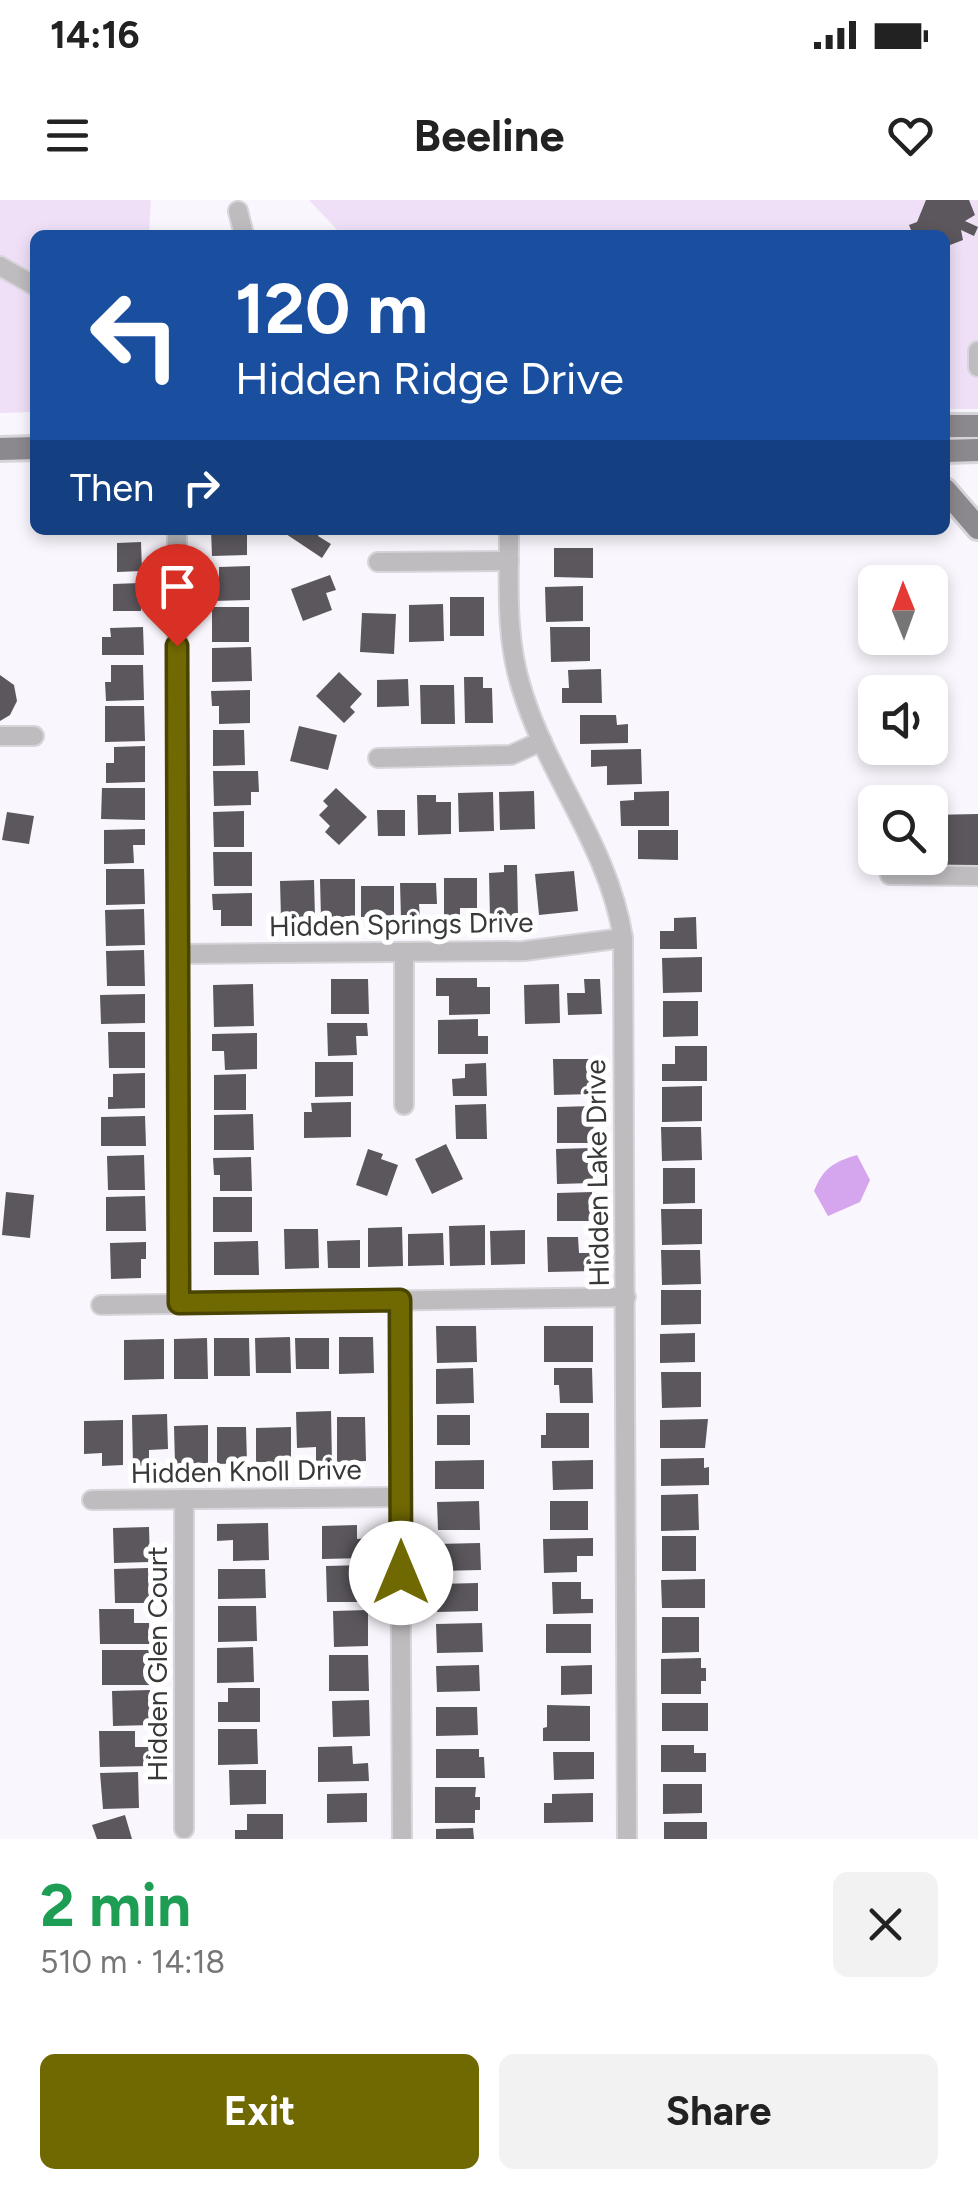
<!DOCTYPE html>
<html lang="en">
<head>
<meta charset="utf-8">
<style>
  :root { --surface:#fff; --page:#f2f2f2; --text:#222; --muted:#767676; --accent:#706800 }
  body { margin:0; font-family:Figtree,sans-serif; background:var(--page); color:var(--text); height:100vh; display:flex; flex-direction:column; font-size:38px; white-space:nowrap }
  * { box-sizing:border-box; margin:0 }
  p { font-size:32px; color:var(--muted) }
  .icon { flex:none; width:55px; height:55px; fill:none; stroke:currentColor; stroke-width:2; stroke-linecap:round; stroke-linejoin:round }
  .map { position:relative; height:1639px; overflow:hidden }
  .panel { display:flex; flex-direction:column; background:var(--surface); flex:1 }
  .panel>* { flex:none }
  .top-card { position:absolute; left:30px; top:30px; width:920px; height:305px; border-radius:15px; box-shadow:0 5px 15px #0003; background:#1a4fa0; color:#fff; overflow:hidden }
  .needle { width:65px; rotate:359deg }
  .controls { position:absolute; left:858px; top:365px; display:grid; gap:20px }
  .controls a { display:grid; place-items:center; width:90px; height:90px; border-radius:15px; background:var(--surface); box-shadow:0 5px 15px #0003; font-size:50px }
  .pin { position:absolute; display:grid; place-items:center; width:85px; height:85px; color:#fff; margin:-102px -42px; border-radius:50% 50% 50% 0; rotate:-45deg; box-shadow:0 0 10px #0007 }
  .pin .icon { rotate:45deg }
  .me { position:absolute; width:110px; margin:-55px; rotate:0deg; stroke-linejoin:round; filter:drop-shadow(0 0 8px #0008) }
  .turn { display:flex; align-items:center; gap:35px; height:210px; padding:0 40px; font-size:45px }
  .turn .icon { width:130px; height:130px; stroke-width:2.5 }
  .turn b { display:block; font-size:70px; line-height:85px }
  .then { display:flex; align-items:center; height:95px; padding:0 40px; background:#0003; gap:20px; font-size:38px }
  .round { display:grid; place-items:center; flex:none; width:105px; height:105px; border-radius:15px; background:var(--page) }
  .overview { display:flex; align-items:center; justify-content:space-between; height:170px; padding:0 40px }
  h1 { font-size:60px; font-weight:700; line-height:75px; color:#1e9e55 }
  .action { display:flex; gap:20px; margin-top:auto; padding:20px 40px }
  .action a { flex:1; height:115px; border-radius:15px; background:var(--accent); color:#fff; font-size:40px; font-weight:700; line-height:115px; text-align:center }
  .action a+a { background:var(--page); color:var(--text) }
  .status { display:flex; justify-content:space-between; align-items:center; height:70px; padding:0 50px; background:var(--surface); direction:ltr }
  .status svg { height:28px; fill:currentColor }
  header { display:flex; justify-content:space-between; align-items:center; height:130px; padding:0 40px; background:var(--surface); font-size:45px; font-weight:700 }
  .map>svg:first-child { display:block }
  .green { fill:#efe0f8 }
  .water { fill:#d5a5ed }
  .building { fill:#5b575d }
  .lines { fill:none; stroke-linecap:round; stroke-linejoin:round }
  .minor-casing { stroke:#d7d4da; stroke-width:22 }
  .major-casing { stroke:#d7d4da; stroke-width:28 }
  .minor { stroke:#bebcbf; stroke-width:18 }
  .major { stroke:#8c898e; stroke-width:22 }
  .route-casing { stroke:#494400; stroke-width:25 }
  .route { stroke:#706800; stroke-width:18 }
  .labels { text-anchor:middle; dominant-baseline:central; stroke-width:10; stroke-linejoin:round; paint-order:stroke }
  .street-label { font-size:28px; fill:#383739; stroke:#fff }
</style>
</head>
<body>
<div class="status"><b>14:16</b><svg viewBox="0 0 49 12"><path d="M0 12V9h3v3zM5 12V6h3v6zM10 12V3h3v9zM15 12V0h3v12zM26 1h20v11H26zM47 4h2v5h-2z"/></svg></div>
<header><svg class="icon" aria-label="menu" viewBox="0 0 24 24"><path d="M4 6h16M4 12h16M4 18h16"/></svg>Beeline<svg class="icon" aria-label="heart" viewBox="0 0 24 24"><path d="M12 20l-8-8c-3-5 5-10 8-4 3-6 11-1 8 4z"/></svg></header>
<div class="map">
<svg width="978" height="1639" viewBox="0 0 978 1639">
  <rect width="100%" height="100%" fill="#faf6fd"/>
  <g class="green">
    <path d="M0,0H151L149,35H35V212L0,213Z"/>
    <path d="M309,0H978V209H945V35H342Z"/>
  </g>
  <path class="water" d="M857,955L870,980L860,1002L828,1016L814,991C823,968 834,962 857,955Z"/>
  <g class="building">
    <path d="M926,0H969L975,15L965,21L978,27L974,36L961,30L963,40L945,47V35H913L909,25L917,22Z"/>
    <path d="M211,330H247V355L212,356Z"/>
    <path d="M285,330H322L318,336L331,344L322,358L283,332Z"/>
    <path d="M141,342L142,371L117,372V343Z"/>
    <path d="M554,348H593V378L554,377Z"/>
    <path d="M250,366V400L212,401V386H219V367Z"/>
    <path d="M330,375L336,390L326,393L332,410L303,421L291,389Z"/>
    <path d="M141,383V411H113V384Z"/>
    <path d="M583,386V421L546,422L545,387Z"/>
    <rect x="450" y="397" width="34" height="39"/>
    <path d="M443,404L444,441L409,442V405Z"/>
    <rect x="212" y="407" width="37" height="35"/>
    <path d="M362,413L396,414L394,454L360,452Z"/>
    <path d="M143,427L144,455H102V437H111L110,428Z"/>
    <path d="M550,427H590V461L551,462Z"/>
    <path d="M251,447L252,481L212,482V448Z"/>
    <path d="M111,465H143L144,500L106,501L105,482H111Z"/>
    <path d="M601,469L602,503H562V488H569L568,470Z"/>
    <path d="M339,472L362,494L350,507L355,512L344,523L316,496Z"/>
    <path d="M0,475L14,485L17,501L10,515L0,521Z"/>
    <path d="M464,477H483V488H492L493,523H465Z"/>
    <path d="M408,479L409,506L377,507V480Z"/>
    <path d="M420,485H454L455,524H421Z"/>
    <path d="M250,490V523L219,524V506H212L211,491Z"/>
    <path d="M105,506H144L145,541L105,542Z"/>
    <path d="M580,515H616L617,525L628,524V543L580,544Z"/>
    <path d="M299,526L337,535L328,570L290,561Z"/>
    <path d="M213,530H244L245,565L213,566Z"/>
    <path d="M145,546V582L106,583V563H114V547Z"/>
    <path d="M641,549L642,584L607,585V566L591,567V550Z"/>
    <path d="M213,571H258L259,592H251V605L214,606Z"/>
    <path d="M102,588H145V620L101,619Z"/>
    <path d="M336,588L367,617L339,645L325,632L330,626L319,615L328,606L323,601Z"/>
    <path d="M534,591L535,629L500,630L499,592Z"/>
    <path d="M669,591V626H621L620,601L634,600V592Z"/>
    <path d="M493,592L494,631L459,632L458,593Z"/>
    <path d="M417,595H436V602H451V634L418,635Z"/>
    <path d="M377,610H405V636H378Z"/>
    <path d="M244,611V647H214L213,612Z"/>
    <path d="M7,612L34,616L29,644L2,640Z"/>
    <path d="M978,614V665L866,667V616L875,615V658H930V615Z"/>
    <path d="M145,629V645H133L134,663L104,664V630Z"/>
    <path d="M638,630H678V660L638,659Z"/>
    <path d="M213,652H252V686H214Z"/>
    <path d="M504,665H517L518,717H490L489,673L504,672Z"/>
    <path d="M106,669H144L145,704L106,705Z"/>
    <path d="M574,671L578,711L539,715L535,674Z"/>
    <path d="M444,678H477V708H460V718H444Z"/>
    <path d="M320,679H355V717L321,718Z"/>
    <path d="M314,680L315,718L281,719L280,681Z"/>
    <path d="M400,683H436L437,704H419L420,718H401Z"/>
    <rect x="361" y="686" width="33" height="31"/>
    <path d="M252,693V726H221V710H213L212,694Z"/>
    <path d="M144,709L145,745L106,746L105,710Z"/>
    <path d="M696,717L697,749H660V731H674V718Z"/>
    <path d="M144,750L145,786H107L106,751Z"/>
    <path d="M702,757V792L663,793L662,758Z"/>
    <path d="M436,778H477V787H490V814L449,815V796H436Z"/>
    <path d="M331,779H368L369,814H331Z"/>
    <path d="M584,779H600L602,814L568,815L567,793H585Z"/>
    <path d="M253,784L254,826L214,827L213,785Z"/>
    <path d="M559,784L560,823L525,824L524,785Z"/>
    <path d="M145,794V823L101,824L100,795Z"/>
    <path d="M663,801H698V836L663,837Z"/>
    <path d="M478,819V836H488V854H438V820Z"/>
    <path d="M327,823H367L368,836H356L357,855L328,856Z"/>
    <path d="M108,832H145V868H109Z"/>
    <path d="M257,833V869L225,870L224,851H212V834Z"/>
    <path d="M675,846H707V881H662V864H675Z"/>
    <path d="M553,859H593L594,894L554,895Z"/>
    <path d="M315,862H353V896L315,897Z"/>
    <path d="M486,863L487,896H453L452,879L465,878V864Z"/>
    <path d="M145,873V908L108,909V897H113V874Z"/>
    <path d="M246,874V910H214V875Z"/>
    <path d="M702,886V921L662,922V887Z"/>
    <path d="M351,902V937L304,938V912H312L311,903Z"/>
    <path d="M486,904L487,939H456L455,905Z"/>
    <path d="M593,906L594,943H557V907Z"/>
    <path d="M253,914L254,950H214V915Z"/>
    <path d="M145,916L146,946H101V917Z"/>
    <path d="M661,927H701L702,960L662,961Z"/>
    <path d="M446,944L463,979L432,994L415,959Z"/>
    <path d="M592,948L593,983L557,984L556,949Z"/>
    <path d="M368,949L383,954L381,959L398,965L387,996L356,985Z"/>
    <path d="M144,955L145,990H108L107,956Z"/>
    <path d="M251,957L252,991H220V975H214L213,958Z"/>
    <path d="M663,968H695V1003L663,1004Z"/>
    <path d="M6,992L34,995L30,1038L2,1035Z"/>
    <path d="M592,992V1021H557V993Z"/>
    <path d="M145,996L146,1031H106V997Z"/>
    <rect x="213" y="997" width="39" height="35"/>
    <path d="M661,1009H702V1044L662,1045Z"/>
    <path d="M485,1025V1065L450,1066L449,1026Z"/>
    <path d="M402,1027L403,1066L368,1067V1028Z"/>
    <path d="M284,1029H318L319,1068L285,1069Z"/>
    <path d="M525,1030V1064L491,1065L490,1031Z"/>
    <path d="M443,1033L444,1065L408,1066V1034Z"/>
    <path d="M547,1037H578L579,1053H594V1071L548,1072Z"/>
    <path d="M360,1040V1068H328L327,1041Z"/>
    <path d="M258,1041L259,1075H214V1042Z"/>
    <path d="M146,1042V1059H141V1078L111,1079L110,1043Z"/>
    <path d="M661,1050H700L701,1084L662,1085Z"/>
    <path d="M661,1090H701V1124L661,1125Z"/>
    <path d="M436,1126H476L477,1162L437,1163Z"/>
    <rect x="544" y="1126" width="49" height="36"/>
    <path d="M695,1133V1162L660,1163V1134Z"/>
    <path d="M290,1137L291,1173H256L255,1138Z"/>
    <path d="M339,1137H373L374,1173L339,1174Z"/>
    <path d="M207,1138L208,1179H174V1139Z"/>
    <path d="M214,1138H249L250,1176H214Z"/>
    <path d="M295,1138H329V1169H296Z"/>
    <path d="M164,1139V1179L124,1180V1140Z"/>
    <path d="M473,1168L474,1203L436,1204V1169Z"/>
    <path d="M554,1168H592L593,1203H560L559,1185H554Z"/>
    <path d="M661,1172H701V1207L662,1208Z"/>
    <path d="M331,1211L332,1263H316V1247L297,1248L296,1212Z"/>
    <path d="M546,1213H589V1248H541V1235H546Z"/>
    <path d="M167,1214L168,1249L149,1250V1265L133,1266L132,1215Z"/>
    <rect x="437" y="1215" width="33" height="30"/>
    <path d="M337,1217H365L366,1261L337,1262Z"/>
    <path d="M708,1219L705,1248H660V1220Z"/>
    <path d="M123,1220V1265L102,1266V1253L84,1254V1221Z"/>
    <path d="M208,1225V1263L175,1264L174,1226Z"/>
    <path d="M217,1227H246L247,1263L217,1264Z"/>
    <path d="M291,1227V1262H256V1228Z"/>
    <path d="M704,1258V1268L709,1267V1285L661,1286V1259Z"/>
    <path d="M484,1260V1289H435V1261Z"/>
    <path d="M593,1260V1289L553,1290L552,1261Z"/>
    <path d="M698,1294L699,1330L661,1331V1295Z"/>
    <path d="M479,1301L480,1330H438L437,1302Z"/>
    <rect x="550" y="1301" width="38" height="29"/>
    <path d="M268,1323L269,1360L233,1361V1340L217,1341V1324Z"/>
    <path d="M357,1325V1339L368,1338V1358L322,1359V1326Z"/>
    <path d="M149,1327L150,1362L114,1363L113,1328Z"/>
    <rect x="662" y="1336" width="34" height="35"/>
    <path d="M593,1338V1356H577V1372L544,1373L543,1339Z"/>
    <path d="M480,1343L481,1370L437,1371V1344Z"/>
    <path d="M367,1365L368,1402H327L326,1366Z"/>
    <path d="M148,1368L149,1403H115L114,1369Z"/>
    <path d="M218,1369H265L266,1398L218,1399Z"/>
    <path d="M705,1379V1408H662L661,1380Z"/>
    <path d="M552,1382H581V1399H593V1413L553,1414Z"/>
    <path d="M478,1383V1411L437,1412V1384Z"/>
    <path d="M218,1406H256L257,1441L218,1442Z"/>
    <path d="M99,1409H134V1423H149L150,1444H100Z"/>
    <path d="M368,1410V1446L334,1447L333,1411Z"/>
    <path d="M662,1417H699V1452L662,1453Z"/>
    <path d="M482,1423L483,1452L437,1453L436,1424Z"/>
    <rect x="546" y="1424" width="45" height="29"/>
    <path d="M253,1447L254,1482L217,1483V1448Z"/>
    <rect x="102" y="1450" width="47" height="35"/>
    <path d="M329,1455H368L369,1491H329Z"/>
    <path d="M701,1458V1468H706V1481H701V1494H661V1459Z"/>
    <path d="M479,1465L480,1491L437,1492L436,1466Z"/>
    <path d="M592,1465V1494L561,1495V1466Z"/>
    <path d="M228,1488H260V1522H218V1502H228Z"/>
    <path d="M150,1490L151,1525L113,1526L112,1491Z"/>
    <path d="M369,1500L370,1536L333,1537L332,1501Z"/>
    <rect x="662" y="1503" width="46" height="28"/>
    <path d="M547,1505L590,1506V1541H543V1528L547,1527Z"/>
    <path d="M436,1507H477L478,1535L436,1536Z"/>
    <path d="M218,1529H257L258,1564L218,1565Z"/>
    <path d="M99,1531H135V1547H150V1566L100,1567Z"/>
    <path d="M661,1545H694V1553H706V1572H661Z"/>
    <path d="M352,1546L353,1564L368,1563L369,1581L318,1582V1547Z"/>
    <path d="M436,1549H479V1557H484L485,1578H436Z"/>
    <path d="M553,1552H594V1579L554,1580Z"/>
    <path d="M229,1570H266V1604L230,1605Z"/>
    <path d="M138,1572L139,1608L103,1609L100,1573Z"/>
    <path d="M663,1584H702V1613L663,1614Z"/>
    <path d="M435,1587H476L475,1597H480V1610H475V1623H435Z"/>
    <path d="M367,1593V1622L327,1623V1594Z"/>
    <path d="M593,1593V1622L544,1623V1603H552V1594Z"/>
    <path d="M247,1614H283V1639H235V1630H247Z"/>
    <path d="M125,1615L132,1639H97L92,1625Z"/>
    <rect x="664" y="1622" width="43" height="17"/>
    <path d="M473,1628L474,1639H436V1629Z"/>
  </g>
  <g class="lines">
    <defs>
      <g id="minor">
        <path d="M238,11L244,35"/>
        <path d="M0,66L35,86"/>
        <path d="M978,151V167"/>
        <path d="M177,330L179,1103"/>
        <path d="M509,330C509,384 505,438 522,490C548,576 609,647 623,738L627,1639"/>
        <path d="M378,362L509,361"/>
        <path d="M0,536H34"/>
        <path d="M378,558L511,555L542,541"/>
        <path d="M890,675L978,676"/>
        <path d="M404,753V905"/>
        <path d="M179,754L524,751L623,738"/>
        <path d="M399,1100L402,1639"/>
        <path d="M101,1105L626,1097"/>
        <path d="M184,1299V1629"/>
        <path d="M92,1300L401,1297"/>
      </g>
      <g id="major">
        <path d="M945,226H978"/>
        <path d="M0,249L35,248"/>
        <path d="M945,251L978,250"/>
        <path d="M945,290L978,328"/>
      </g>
    </defs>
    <use href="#minor" class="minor-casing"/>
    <use href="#major" class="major-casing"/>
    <use href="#minor" class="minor"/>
    <use href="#major" class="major"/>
  </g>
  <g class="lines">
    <defs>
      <path id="route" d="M177,446L179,1103L400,1100L401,1373"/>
    </defs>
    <use href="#route" class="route-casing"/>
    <use href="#route" class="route"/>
  </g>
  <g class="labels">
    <g class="street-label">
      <text transform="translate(401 724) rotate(-1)">Hidden Springs Drive</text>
      <text transform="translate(597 973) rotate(-91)">Hidden Lake Drive</text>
      <text transform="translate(246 1271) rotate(-1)">Hidden Knoll Drive</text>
      <text transform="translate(157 1464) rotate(-90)">Hidden Glen Court</text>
    </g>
  </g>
</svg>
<div class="controls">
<a><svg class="needle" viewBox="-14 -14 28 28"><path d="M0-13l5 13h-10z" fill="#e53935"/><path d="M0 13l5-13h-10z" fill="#767676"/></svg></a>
<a><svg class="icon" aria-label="sound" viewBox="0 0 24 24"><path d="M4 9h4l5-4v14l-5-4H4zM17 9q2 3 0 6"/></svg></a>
<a><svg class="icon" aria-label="search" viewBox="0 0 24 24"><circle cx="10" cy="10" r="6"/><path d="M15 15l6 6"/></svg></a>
</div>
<div class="pin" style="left:177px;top:446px;background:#d93025"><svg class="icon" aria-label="arrive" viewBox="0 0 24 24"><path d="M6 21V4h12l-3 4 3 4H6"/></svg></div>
<svg class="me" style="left:401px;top:1373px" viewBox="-20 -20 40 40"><circle r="19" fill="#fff"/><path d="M0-13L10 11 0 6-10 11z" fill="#706800"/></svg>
<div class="top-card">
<div class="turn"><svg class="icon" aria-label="left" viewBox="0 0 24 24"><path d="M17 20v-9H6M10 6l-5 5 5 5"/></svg><div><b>120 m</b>Hidden Ridge Drive</div></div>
<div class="then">Then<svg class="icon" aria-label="right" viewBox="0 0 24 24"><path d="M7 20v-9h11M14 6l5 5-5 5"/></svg></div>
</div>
</div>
<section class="panel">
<div class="overview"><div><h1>2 min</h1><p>510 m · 14:18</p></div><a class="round"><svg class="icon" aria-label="close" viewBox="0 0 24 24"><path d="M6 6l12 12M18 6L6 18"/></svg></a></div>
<div class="action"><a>Exit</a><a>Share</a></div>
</section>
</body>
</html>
